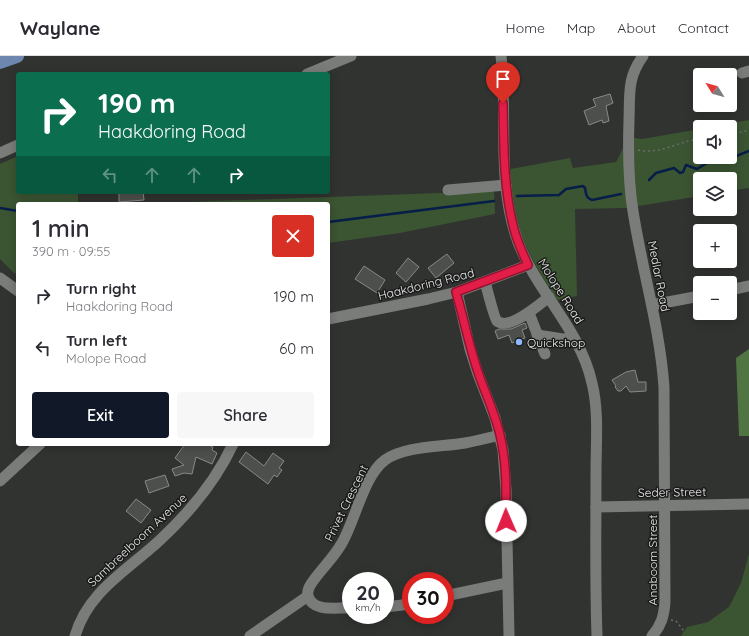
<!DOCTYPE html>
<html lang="en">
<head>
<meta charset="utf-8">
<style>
  :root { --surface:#fff; --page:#f7f7f7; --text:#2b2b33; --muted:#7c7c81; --line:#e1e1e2; --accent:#111827 }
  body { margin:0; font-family:Quicksand,sans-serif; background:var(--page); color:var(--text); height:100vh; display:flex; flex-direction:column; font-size:15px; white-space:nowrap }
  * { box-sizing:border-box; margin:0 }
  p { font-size:13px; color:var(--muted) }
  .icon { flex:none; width:22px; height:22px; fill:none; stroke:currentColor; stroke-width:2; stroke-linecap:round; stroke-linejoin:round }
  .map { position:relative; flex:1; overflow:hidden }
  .sheet { position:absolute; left:16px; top:146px; width:314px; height:244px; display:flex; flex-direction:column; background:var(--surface); border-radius:4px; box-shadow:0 2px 10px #0003 }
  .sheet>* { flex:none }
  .banner { position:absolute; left:16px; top:16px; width:314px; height:122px; border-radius:4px; box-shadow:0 2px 10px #0003; background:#0b6e4f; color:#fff; overflow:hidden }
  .needle { width:26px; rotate:307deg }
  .fabs { position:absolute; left:693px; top:12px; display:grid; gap:8px }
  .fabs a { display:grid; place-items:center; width:44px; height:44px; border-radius:4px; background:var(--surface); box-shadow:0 2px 10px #0003; font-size:20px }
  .speed { position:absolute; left:342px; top:516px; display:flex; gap:8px; font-size:20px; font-weight:700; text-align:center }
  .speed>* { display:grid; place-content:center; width:52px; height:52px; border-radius:50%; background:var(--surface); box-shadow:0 2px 10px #0003; line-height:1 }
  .speed small { font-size:10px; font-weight:400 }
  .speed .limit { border:6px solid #d22; background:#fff; color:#111 }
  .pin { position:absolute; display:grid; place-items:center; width:34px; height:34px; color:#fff; margin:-41px -17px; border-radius:50% 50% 50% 0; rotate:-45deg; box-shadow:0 0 4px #0007 }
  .pin .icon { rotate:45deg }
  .me { position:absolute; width:44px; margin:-22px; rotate:359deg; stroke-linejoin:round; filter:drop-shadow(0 0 3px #0008) }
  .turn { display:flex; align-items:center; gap:14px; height:84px; padding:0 16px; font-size:18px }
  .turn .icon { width:52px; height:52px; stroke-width:2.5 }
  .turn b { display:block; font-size:28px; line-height:34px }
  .lanes { display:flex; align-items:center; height:38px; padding:0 16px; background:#0003; justify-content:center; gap:20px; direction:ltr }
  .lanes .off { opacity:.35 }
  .round { display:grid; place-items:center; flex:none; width:42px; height:42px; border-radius:4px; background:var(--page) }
  .overview { display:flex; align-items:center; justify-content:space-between; height:68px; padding:0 16px }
  h1 { font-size:24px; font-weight:600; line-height:30px }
  .cta { display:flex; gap:8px; margin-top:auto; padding:8px 16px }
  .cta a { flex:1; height:46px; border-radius:4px; background:var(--accent); color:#fff; font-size:16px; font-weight:600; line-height:46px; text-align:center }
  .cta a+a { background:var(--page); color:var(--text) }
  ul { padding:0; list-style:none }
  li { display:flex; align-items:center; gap:12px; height:52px; padding:0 16px }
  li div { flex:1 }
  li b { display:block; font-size:15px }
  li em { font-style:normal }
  header { display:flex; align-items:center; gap:24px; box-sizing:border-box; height:56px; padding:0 20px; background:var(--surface); border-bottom:1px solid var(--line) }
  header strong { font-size:19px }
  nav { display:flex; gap:22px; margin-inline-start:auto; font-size:14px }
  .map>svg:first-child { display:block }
  .green { fill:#3b5432 }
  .forest { fill:#507442 }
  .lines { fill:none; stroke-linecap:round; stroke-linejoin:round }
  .stream { stroke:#061e49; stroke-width:2.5 }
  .building { fill:#4d4f4c; stroke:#878a86 }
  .path { stroke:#6b6d6a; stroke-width:1.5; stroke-dasharray:2 3; stroke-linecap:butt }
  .minor { stroke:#797c78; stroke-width:11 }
  .major { stroke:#6e87af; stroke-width:14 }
  .route-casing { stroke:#92132f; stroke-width:10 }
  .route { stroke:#e11d48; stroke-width:7 }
  .poi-dot { fill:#90b8fd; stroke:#191a19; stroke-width:1.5 }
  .labels { text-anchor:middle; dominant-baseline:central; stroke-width:3; stroke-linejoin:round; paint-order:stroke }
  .street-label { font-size:12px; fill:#ebedeb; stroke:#191a19 }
  .poi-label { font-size:12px; fill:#ebedeb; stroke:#191a19; text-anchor:start }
</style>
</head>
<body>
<header>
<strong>Waylane</strong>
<nav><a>Home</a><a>Map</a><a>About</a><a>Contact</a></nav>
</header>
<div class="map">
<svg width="749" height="580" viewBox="0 0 749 580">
  <rect width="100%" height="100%" fill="#313330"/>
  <g class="green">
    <path d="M749,64V132L730,135V123H700V140L626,152L575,153L577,240L557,244C536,211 515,178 511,138C510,130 511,121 511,113L570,102L573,112L616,106L629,81L642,83L700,73V101H730V71H710Z"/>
    <path d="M18,100V136H78V148H18V213L15,218L0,203V108Z"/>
    <path d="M494,135L495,158L400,177L328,187V148H135Z"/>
    <path d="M749,498V580H681L687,571L708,566L729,551L741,527Z"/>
  </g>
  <path class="forest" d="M749,293V380H739L736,302Z"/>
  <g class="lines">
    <g class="stream">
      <path d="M723,101L729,103L749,95"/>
      <path d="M649,124L656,117L674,112L680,117L683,116L686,109L697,113L717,101"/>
      <path d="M517,140L559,139L566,133L583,130L585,132C586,138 586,142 592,144L621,138"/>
      <path d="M0,152L18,155"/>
      <path d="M328,166L494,145"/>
    </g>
  </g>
  <g class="building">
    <path d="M610,38L613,47L606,50L609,65L603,67L602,64L589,69L584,55L596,50L593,43Z"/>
    <path d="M119,136H143L144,144L119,146Z"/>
    <path d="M447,198L454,207L436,222L428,212Z"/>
    <path d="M408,202L419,211L406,226L396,217Z"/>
    <path d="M364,210L385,224L377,237L355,223Z"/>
    <path d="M525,267L527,272L522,274L525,282L512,287L509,279L498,283L495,275L499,273H511Z"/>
    <path d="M635,314L638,326H646V335L630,336L626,330L621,335H618L615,331L616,330L612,324L626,316Z"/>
    <path d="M185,388H206L213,391L212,394L217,397L212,408L196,401L192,418L184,417L175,420L172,413L184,409L175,402Z"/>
    <path d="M246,396L264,410L273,397L284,405L279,412L282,414L277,421L274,419L268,428L239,406Z"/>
    <path d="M165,419L169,430L149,437L145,425Z"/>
    <path d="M136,443L151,454L141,467L126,455Z"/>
  </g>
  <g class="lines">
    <g class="path">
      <path d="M730,79L749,74"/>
      <path d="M638,94C661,99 678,85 700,83"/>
      <path d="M671,564L676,565L684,575"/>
    </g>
    <g class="minor">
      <path d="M501,0C508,61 496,127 518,186C537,236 580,273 592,327C599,355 596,387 596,417C596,471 595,526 597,580"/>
      <path d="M643,0C627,22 630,38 629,64C628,94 628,125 633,155C642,214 660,272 664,331L665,546C664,560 661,570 652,580"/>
      <path d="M742,17L749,15"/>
      <path d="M307,18L351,0"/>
      <path d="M0,97L18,89"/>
      <path d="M448,134L506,129"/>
      <path d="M0,222L18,235"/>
      <path d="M485,226C487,232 494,262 497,265C509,275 540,248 549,241"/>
      <path d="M730,234L749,230"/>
      <path d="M457,236L470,293L478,318L495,362L503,394L506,434L509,580"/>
      <path d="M652,249L700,240"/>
      <path d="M529,257L545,298"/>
      <path d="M328,263L428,243L457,236L528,209"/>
      <path d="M537,279L563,283L574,282"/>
      <path d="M0,425L40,388"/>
      <path d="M596,451L749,448"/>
      <path d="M445,540L507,527"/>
      <path d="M385,551L411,548"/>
      <path d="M351,552C338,551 313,557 308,540C307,536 309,531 311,528C320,514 333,503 342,487C355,465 364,419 385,404C405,390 441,391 465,387C476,385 488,382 500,379"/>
      <path d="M75,580C88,535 128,514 160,484C190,456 216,425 233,388"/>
      <path d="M250,580L308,540"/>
    </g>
    <path class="major" d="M0,6L17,0"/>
  </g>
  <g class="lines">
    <defs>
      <path id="route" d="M503,47C504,88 503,129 513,169C516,183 522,196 528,209L456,236C464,263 469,290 478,316C485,337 495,357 500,379C507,407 506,436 506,465"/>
    </defs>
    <use href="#route" class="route-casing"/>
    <use href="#route" class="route"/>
  </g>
  <circle class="poi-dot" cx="519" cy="286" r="4"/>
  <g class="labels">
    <g class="street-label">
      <text transform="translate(659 220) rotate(79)">Medlar Road</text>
      <text transform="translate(426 228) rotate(-14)">Haakdoring Road</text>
      <text transform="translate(561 235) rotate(58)">Molope Road</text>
      <text transform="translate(672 436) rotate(-1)">Seder Street</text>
      <text transform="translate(346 447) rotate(-64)">Privet Crescent</text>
      <text transform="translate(137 484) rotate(-43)">Sambreelboom Avenue</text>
      <text transform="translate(652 504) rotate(-90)">Anaboom Street</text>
    </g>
    <g class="poi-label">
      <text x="527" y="286">Quickshop</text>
    </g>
  </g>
</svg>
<div class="fabs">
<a><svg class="needle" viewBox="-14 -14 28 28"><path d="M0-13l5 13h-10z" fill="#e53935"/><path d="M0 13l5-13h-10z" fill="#7c7c81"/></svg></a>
<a><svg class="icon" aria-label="sound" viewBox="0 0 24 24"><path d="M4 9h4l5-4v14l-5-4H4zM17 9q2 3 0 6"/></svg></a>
<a><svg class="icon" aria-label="layers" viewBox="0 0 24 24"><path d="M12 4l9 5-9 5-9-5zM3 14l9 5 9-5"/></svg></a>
<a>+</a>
<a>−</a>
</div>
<div class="speed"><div>20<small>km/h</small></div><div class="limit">30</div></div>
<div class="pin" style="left:503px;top:47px;background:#d93025"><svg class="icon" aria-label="arrive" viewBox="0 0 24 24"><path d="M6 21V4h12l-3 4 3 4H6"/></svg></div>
<svg class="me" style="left:506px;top:465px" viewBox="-20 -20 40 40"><circle r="19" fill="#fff"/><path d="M0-13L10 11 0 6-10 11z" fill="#e11d48"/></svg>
<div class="banner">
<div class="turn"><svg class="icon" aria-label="right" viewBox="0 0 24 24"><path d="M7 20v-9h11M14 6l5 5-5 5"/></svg><div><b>190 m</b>Haakdoring Road</div></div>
<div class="lanes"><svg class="icon off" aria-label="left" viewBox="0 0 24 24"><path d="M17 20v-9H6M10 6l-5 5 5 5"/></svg><svg class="icon off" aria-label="ahead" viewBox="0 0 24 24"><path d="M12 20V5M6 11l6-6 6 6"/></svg><svg class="icon off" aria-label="ahead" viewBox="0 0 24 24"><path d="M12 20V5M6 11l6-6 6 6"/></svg><svg class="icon" aria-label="right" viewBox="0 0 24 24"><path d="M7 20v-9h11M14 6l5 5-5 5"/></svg></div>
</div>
<section class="sheet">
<div class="overview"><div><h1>1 min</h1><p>390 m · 09:55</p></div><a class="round" style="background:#d93025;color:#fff"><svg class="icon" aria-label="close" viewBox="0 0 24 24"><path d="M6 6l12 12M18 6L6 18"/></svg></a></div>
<ul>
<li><svg class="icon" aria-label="right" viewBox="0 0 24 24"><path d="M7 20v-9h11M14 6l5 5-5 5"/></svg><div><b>Turn right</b><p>Haakdoring Road</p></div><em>190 m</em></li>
<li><svg class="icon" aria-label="left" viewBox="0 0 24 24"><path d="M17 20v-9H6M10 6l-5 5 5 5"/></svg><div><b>Turn left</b><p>Molope Road</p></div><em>60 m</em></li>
</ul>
<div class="cta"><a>Exit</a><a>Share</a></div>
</section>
</div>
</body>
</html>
